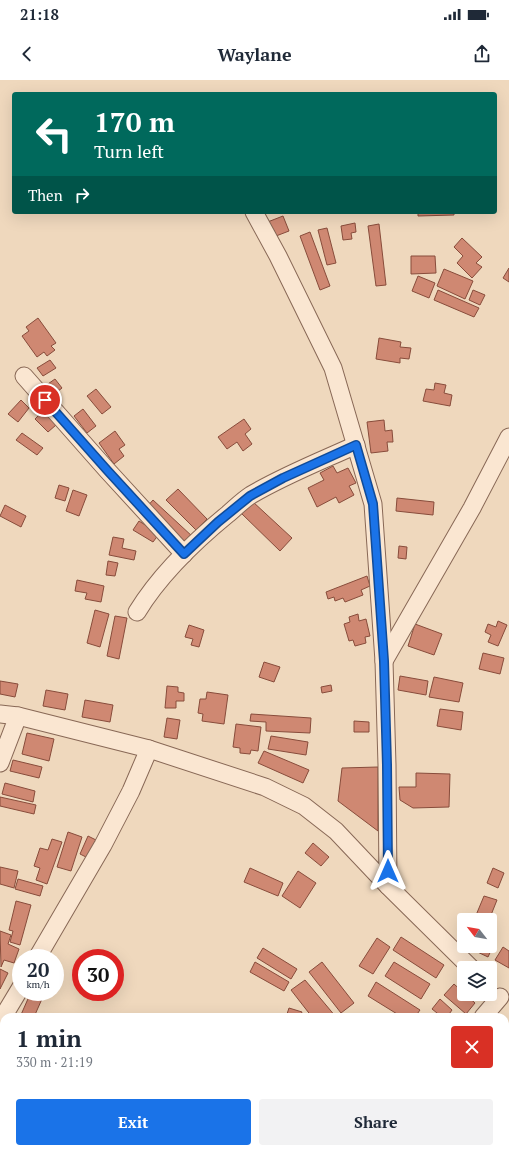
<!DOCTYPE html>
<html lang="en">
<head>
<meta charset="utf-8">
<style>
  :root { --surface:#fff; --page:#f2f2f3; --text:#1f2937; --muted:#747a83; --accent:#1a73e8 }
  body { margin:0; font-family:"PT Serif",serif; background:var(--page); color:var(--text); height:100vh; display:flex; flex-direction:column; font-size:15px; white-space:nowrap }
  * { box-sizing:border-box; margin:0 }
  p { font-size:13px; color:var(--muted) }
  .icon { flex:none; width:22px; height:22px; fill:none; stroke:currentColor; stroke-width:2; stroke-linecap:round; stroke-linejoin:round }
  .map { position:relative; flex:1; overflow:hidden }
  .side { position:absolute; left:0px; top:933px; width:509px; height:140px; display:flex; flex-direction:column; background:var(--surface); border-radius:12px 12px 0 0; box-shadow:0 4px 16px #0002 }
  .side>* { flex:none }
  .top-card { position:absolute; left:12px; top:12px; width:485px; height:122px; border-radius:4px; box-shadow:0 4px 16px #0002; background:#00695c; color:#fff; overflow:hidden }
  .needle { width:26px; rotate:301deg }
  .buttons { position:absolute; left:457px; top:833px; display:grid; gap:8px }
  .buttons a { display:grid; place-items:center; width:40px; height:40px; border-radius:4px; background:var(--surface); box-shadow:0 4px 16px #0002; font-size:20px }
  .speed { position:absolute; left:12px; top:869px; display:flex; gap:8px; font-size:20px; font-weight:700; text-align:center }
  .speed>* { display:grid; place-content:center; width:52px; height:52px; border-radius:50%; background:var(--surface); box-shadow:0 4px 16px #0002; line-height:1 }
  .speed small { font-size:10px; font-weight:400 }
  .speed .limit { border:6px solid #d22; background:#fff; color:#111 }
  .pin { position:absolute; display:grid; place-items:center; width:34px; height:34px; color:#fff; margin:-17px; border:2px solid #fff; border-radius:50%; box-shadow:0 1px 4px #0007 }
  .me { position:absolute; width:44px; margin:-22px; rotate:0deg; stroke-linejoin:round; filter:drop-shadow(0 0 3px #0008) }
  .turn { display:flex; align-items:center; gap:14px; height:84px; padding:0 16px; font-size:18px }
  .turn .icon { width:52px; height:52px; stroke-width:2.5 }
  .turn b { display:block; font-size:28px; line-height:34px }
  .then { display:flex; align-items:center; height:38px; padding:0 16px; background:#0003; gap:8px; font-size:15px }
  .round { display:grid; place-items:center; flex:none; width:42px; height:42px; border-radius:4px; background:var(--page) }
  .overview { display:flex; align-items:center; justify-content:space-between; height:68px; padding:0 16px }
  h1 { font-size:24px; font-weight:700; line-height:30px }
  .action { display:flex; gap:8px; margin-top:auto; padding:8px 16px }
  .action a { flex:1; height:46px; border-radius:4px; background:var(--accent); color:#fff; font-size:16px; font-weight:700; line-height:46px; text-align:center }
  .action a+a { background:var(--page); color:var(--text) }
  .status { display:flex; justify-content:space-between; align-items:center; height:28px; padding:0 20px; background:var(--surface); direction:ltr }
  .status svg { height:11px; fill:currentColor }
  header { display:flex; justify-content:space-between; align-items:center; height:52px; padding:0 16px; background:var(--surface); font-size:18px; font-weight:700 }
  .map>svg:first-child { display:block }
  .building { fill:#cf8872; stroke:#884c3b }
  .lines { fill:none; stroke-linecap:round; stroke-linejoin:round }
  .minor-casing { stroke:#886856; stroke-width:19 }
  .minor { stroke:#fae6d1; stroke-width:17 }
  .route-casing { stroke:#114b97; stroke-width:10 }
  .route { stroke:#1a73e8; stroke-width:7 }
</style>
</head>
<body>
<div class="status"><b>21:18</b><svg viewBox="0 0 49 12"><path d="M0 12V9h3v3zM5 12V6h3v6zM10 12V3h3v9zM15 12V0h3v12zM26 1h20v11H26zM47 4h2v5h-2z"/></svg></div>
<header><svg class="icon" aria-label="back" viewBox="0 0 24 24"><path d="M15 5l-7 7 7 7"/></svg>Waylane<svg class="icon" aria-label="share" viewBox="0 0 24 24"><path d="M12 15V3M7 8l5-5 5 5M5 13v7h14v-7"/></svg></header>
<div class="map">
<svg width="509" height="1073" viewBox="0 0 509 1073">
  <rect width="100%" height="100%" fill="#efd8bd"/>
  <g class="building">
    <path d="M418,132H454V135L418,136Z"/>
    <path d="M283,136L289,151L276,156L274,150L269,152L265,143Z"/>
    <path d="M355,143L356,152L351,153L352,159L343,160L341,146Z"/>
    <path d="M379,144L386,205L376,206L368,146Z"/>
    <path d="M327,148L336,183L327,185L318,150Z"/>
    <path d="M310,152L330,206L320,210L300,156Z"/>
    <path d="M462,158L482,177L476,183L482,187L472,198L457,183L463,176L454,167Z"/>
    <path d="M411,176H435L436,193L411,194Z"/>
    <path d="M509,188V202L503,198Z"/>
    <path d="M444,189L473,201L465,219L437,206Z"/>
    <path d="M418,196L435,203L429,218L412,211Z"/>
    <path d="M438,210L479,228L474,237L434,220Z"/>
    <path d="M473,210L485,215L480,225L469,220Z"/>
    <path d="M38,238L56,263L51,266L55,270L47,276L44,272L37,277L22,256L29,251L26,247Z"/>
    <path d="M379,258L401,262L400,267L411,268L409,279L400,278V283L376,279Z"/>
    <path d="M50,280L56,288L43,296L37,288Z"/>
    <path d="M55,299L62,308L52,316L45,306Z"/>
    <path d="M435,303L446,305L444,313L452,315L450,326L423,321L426,309L434,310Z"/>
    <path d="M96,309L111,327L102,334L87,316Z"/>
    <path d="M21,320L29,328L18,342L8,334Z"/>
    <path d="M83,329L96,346L87,353L74,336Z"/>
    <path d="M43,331L56,345L48,352L35,339Z"/>
    <path d="M244,339L251,349L245,354L252,364L243,371L237,362L227,369L218,357Z"/>
    <path d="M384,340L385,351L392,350L393,362H387L388,371L371,373L367,342Z"/>
    <path d="M115,351L125,365L119,369L124,376L114,384L99,363Z"/>
    <path d="M22,353L43,368L37,375L16,360Z"/>
    <path d="M333,386L337,393L348,388L356,403L349,406L354,415L339,423L336,417L317,427L308,408L324,400L320,393Z"/>
    <path d="M59,405L69,408L65,421L55,418Z"/>
    <path d="M178,409L207,439L196,450L166,420Z"/>
    <path d="M73,410L87,415L79,436L66,431Z"/>
    <path d="M397,418L434,422L433,435L396,431Z"/>
    <path d="M153,420L193,457L185,466L145,429Z"/>
    <path d="M252,421L292,458L280,471L241,433Z"/>
    <path d="M5,425L26,436L21,447L0,436Z"/>
    <path d="M139,441L159,454L153,462L133,450Z"/>
    <path d="M113,457L124,459L122,468L136,471L134,480L109,475Z"/>
    <path d="M399,466L407,467L406,479L398,478Z"/>
    <path d="M108,481L118,483L115,496L106,495Z"/>
    <path d="M367,496L370,506L361,510L363,515L345,522L343,518L335,521L334,517L328,519L326,512Z"/>
    <path d="M77,500L104,506L101,522L85,519L87,513L75,511Z"/>
    <path d="M95,530L109,534L100,567L87,563Z"/>
    <path d="M358,534L359,541L366,539L370,556L365,557L366,563L355,566L353,560L349,561L344,544L350,542L349,537Z"/>
    <path d="M115,536L127,538L119,579L107,576Z"/>
    <path d="M498,541L507,545L498,566L488,562L491,555L485,552L488,544L496,547Z"/>
    <path d="M415,544L442,554L434,575L408,566Z"/>
    <path d="M189,545L204,550L199,567L191,565L193,559L185,557Z"/>
    <path d="M483,573L504,578L500,594L479,589Z"/>
    <path d="M264,582L280,587L274,602L259,597Z"/>
    <path d="M400,596L428,601L426,615L398,610Z"/>
    <path d="M434,597L463,603L459,622L429,617Z"/>
    <path d="M0,601L18,604L15,617L0,614Z"/>
    <path d="M331,605L332,611L322,613L321,607Z"/>
    <path d="M167,606L178,607V612L184,613V621H176V628H165Z"/>
    <path d="M46,610L68,614L65,630L43,626Z"/>
    <path d="M207,612L228,615L224,644L202,641L203,634L198,633L200,619H206Z"/>
    <path d="M85,620L113,625L110,642L82,637Z"/>
    <path d="M440,629L463,632L461,650L437,646Z"/>
    <path d="M251,634L311,638L310,653L266,651V642L250,641Z"/>
    <path d="M167,638L180,640L177,659L164,657Z"/>
    <path d="M354,641L369,642V652H354Z"/>
    <path d="M236,644L261,647L258,671L251,670L250,674L240,673V668L233,667Z"/>
    <path d="M27,653L54,659L49,681L22,674Z"/>
    <path d="M271,656L308,662L306,675L268,669Z"/>
    <path d="M264,671L309,690L303,703L258,683Z"/>
    <path d="M13,680L42,687L39,698L10,691Z"/>
    <path d="M378,687V751L338,721L342,688Z"/>
    <path d="M416,693L450,694L449,727L413,728L400,720L399,707H416Z"/>
    <path d="M5,703L35,711L33,722L2,714Z"/>
    <path d="M0,717L36,725L34,734L0,726Z"/>
    <path d="M68,752L82,757L71,791L57,787Z"/>
    <path d="M88,756L96,760L88,778L80,774Z"/>
    <path d="M52,759L62,762L47,804L36,800L40,788L34,786L40,768L48,770Z"/>
    <path d="M313,763L329,777L321,786L305,773Z"/>
    <path d="M0,787L18,791L14,808L0,804Z"/>
    <path d="M250,788L283,803L278,816L244,802Z"/>
    <path d="M493,788L504,793L498,808L487,803Z"/>
    <path d="M298,791L316,803L300,828L282,816Z"/>
    <path d="M18,799L43,806L40,816L15,809Z"/>
    <path d="M484,816L497,820L489,840H474Z"/>
    <path d="M16,821L31,825L20,865L10,862L13,851L9,850Z"/>
    <path d="M0,851L11,855L8,864L19,869L14,883L4,880L1,887Z"/>
    <path d="M401,857L444,885L436,898L393,870Z"/>
    <path d="M377,858L390,867L373,894L359,886Z"/>
    <path d="M490,862L494,864L488,877L469,868L470,866H490Z"/>
    <path d="M503,867L509,871V888L495,880Z"/>
    <path d="M263,868L297,889L291,899L257,878Z"/>
    <path d="M255,882L289,902L284,911L250,892Z"/>
    <path d="M322,882L354,923L341,933L309,892Z"/>
    <path d="M394,882L430,904L421,919L385,896Z"/>
    <path d="M0,889L8,893L0,909Z"/>
    <path d="M305,900L336,937H312L291,910Z"/>
    <path d="M376,902L420,930L415,937H402L368,916Z"/>
    <path d="M454,904L475,923L466,934L444,915Z"/>
    <path d="M31,912H45L34,937H20Z"/>
    <path d="M440,919L452,930L447,937H442L432,929Z"/>
    <path d="M289,928L302,932L300,937H286Z"/>
    <path d="M505,944L509,947L508,972L505,969Z"/>
    <path d="M4,1065V1069H8L13,1073H0V1069Z"/>
    <path d="M17,1069H41L38,1073L33,1071L32,1073H22Z"/>
    <path d="M56,1069H69L68,1073H55Z"/>
    <path d="M247,1069H313L268,1073H247Z"/>
    <path d="M425,1069H451L453,1073H427Z"/>
  </g>
  <g class="lines">
    <defs>
      <g id="minor">
        <path d="M254,132L278,176L333,288L373,424L384,581L387,685L388,806"/>
        <path d="M24,296L107,390L184,474"/>
        <path d="M137,532C159,496 195,461 228,434C235,428 243,420 251,415C285,395 321,381 356,365"/>
        <path d="M384,581L472,428L509,357"/>
        <path d="M0,634L18,636L149,669L265,707L304,726L336,751L388,806L471,888"/>
        <path d="M0,683L18,636"/>
        <path d="M37,878L103,765L131,711L149,669"/>
        <path d="M483,937L500,917"/>
        <path d="M0,946L3,937L21,907"/>
        <path d="M356,1073L357,1069"/>
      </g>
    </defs>
    <use href="#minor" class="minor-casing"/>
    <use href="#minor" class="minor"/>
  </g>
  <g class="lines">
    <defs>
      <path id="route" d="M45,320L107,390L184,474L218,442L250,416L283,398L356,365L373,424L384,581L387,685L388,791"/>
    </defs>
    <use href="#route" class="route-casing"/>
    <use href="#route" class="route"/>
  </g>
</svg>
<div class="buttons">
<a><svg class="needle" viewBox="-14 -14 28 28"><path d="M0-13l5 13h-10z" fill="#e53935"/><path d="M0 13l5-13h-10z" fill="#747a83"/></svg></a>
<a><svg class="icon" aria-label="layers" viewBox="0 0 24 24"><path d="M12 4l9 5-9 5-9-5zM3 14l9 5 9-5"/></svg></a>
</div>
<div class="speed"><div>20<small>km/h</small></div><div class="limit">30</div></div>
<div class="pin" style="left:45px;top:320px;background:#d93025"><svg class="icon" aria-label="arrive" viewBox="0 0 24 24"><path d="M6 21V4h12l-3 4 3 4H6"/></svg></div>
<svg class="me" style="left:388px;top:791px" viewBox="-20 -20 40 40"><path d="M0-17L14 15 0 8-14 15z" fill="#1a73e8" stroke="#fff" stroke-width="4"/></svg>
<div class="top-card">
<div class="turn"><svg class="icon" aria-label="left" viewBox="0 0 24 24"><path d="M17 20v-9H6M10 6l-5 5 5 5"/></svg><div><b>170 m</b>Turn left</div></div>
<div class="then">Then<svg class="icon" aria-label="right" viewBox="0 0 24 24"><path d="M7 20v-9h11M14 6l5 5-5 5"/></svg></div>
</div>
<section class="side">
<div class="overview"><div><h1>1 min</h1><p>330 m · 21:19</p></div><a class="round" style="background:#d93025;color:#fff"><svg class="icon" aria-label="close" viewBox="0 0 24 24"><path d="M6 6l12 12M18 6L6 18"/></svg></a></div>
<div class="action"><a>Exit</a><a>Share</a></div>
</section>
</div>
</body>
</html>
